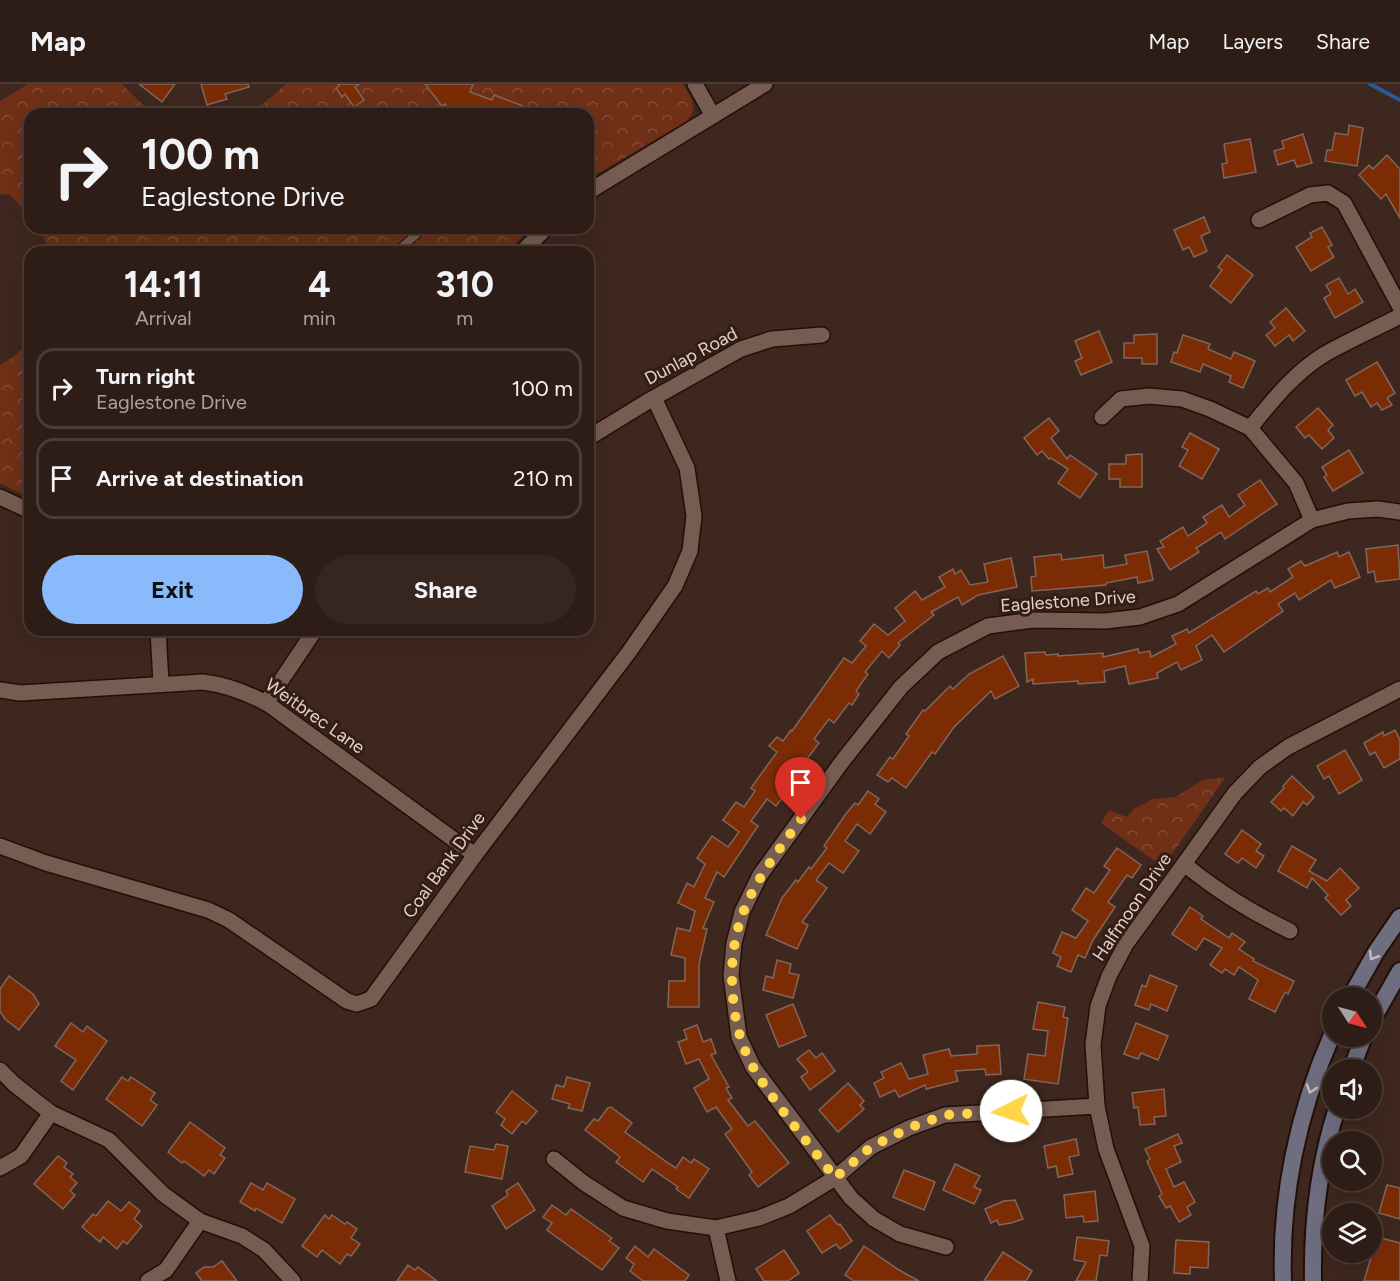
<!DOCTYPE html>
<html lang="en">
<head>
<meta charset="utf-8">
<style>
  :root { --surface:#2e1d16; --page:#36261f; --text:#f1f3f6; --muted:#a7a2a1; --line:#493b35; --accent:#88bafc }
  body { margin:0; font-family:Figtree,sans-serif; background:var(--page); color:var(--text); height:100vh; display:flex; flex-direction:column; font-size:22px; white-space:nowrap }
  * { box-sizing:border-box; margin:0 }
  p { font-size:20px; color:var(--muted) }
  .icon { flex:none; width:33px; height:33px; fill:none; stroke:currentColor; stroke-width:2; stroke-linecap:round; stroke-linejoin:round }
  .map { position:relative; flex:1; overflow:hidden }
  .details { position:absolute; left:24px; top:162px; width:570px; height:390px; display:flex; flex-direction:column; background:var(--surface); border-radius:18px; box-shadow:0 6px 24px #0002,0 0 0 2px var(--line) }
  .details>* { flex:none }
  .guide { position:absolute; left:24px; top:24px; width:570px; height:126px; border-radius:18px; box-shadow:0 6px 24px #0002,0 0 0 2px var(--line); background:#2e1d16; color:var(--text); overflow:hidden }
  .needle { width:39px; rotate:126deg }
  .controls { position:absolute; left:1322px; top:903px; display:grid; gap:12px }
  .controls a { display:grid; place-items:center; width:60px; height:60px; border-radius:50%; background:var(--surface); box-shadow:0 6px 24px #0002,0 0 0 2px var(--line); font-size:30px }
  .pin { position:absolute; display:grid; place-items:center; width:51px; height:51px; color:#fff; margin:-62px -26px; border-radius:50% 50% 50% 0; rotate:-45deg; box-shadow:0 0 6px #0007 }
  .pin .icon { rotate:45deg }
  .me { position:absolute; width:66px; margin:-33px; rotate:266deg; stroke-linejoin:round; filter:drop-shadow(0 0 4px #0008) }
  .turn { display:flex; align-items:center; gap:21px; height:126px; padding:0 18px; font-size:27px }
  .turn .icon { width:78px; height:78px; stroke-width:2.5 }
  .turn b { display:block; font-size:42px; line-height:51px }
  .eta { display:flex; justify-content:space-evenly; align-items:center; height:102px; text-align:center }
  .eta b { font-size:36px; font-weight:700; line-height:42px }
  .cta { display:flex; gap:12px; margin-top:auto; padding:12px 18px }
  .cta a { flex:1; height:69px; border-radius:36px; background:var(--accent); color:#111; font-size:24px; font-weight:700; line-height:69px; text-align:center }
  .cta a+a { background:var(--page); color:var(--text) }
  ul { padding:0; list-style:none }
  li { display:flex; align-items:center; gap:18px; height:81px; margin:0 12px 9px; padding:0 6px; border:3px solid var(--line); border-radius:18px }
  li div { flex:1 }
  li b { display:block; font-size:22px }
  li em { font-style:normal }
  header { display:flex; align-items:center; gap:36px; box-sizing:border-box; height:84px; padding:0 30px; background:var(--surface); border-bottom:2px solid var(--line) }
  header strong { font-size:28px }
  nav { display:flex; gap:33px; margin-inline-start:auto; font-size:21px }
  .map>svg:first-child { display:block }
  .park { fill:url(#park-crowns) }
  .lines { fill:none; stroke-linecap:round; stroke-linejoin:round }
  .stream { stroke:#255a9c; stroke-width:4 }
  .building { fill:#7c2c05; stroke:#81665c; stroke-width:1.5 }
  .service-casing { stroke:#240f07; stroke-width:10 }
  .minor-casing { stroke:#240f07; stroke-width:18 }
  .secondary-casing { stroke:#240f07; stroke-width:20 }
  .service { stroke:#775c52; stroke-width:8 }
  .minor { stroke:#775c52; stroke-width:15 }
  .secondary { stroke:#6e6e80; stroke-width:16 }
  .oneway { stroke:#c9bcbb }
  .route { stroke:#ffd54a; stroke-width:10; stroke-dasharray:0 18 }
  .labels { text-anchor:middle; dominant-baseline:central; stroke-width:6; stroke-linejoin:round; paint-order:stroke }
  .street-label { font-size:18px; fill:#e0d0ca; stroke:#341d15 }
</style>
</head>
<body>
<header>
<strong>Map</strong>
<nav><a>Map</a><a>Layers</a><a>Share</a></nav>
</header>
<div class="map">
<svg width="1400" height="1197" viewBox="0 0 1400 1197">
  <defs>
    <pattern id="park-crowns" width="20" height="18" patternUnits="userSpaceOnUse" patternTransform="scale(1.5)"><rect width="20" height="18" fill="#6f3017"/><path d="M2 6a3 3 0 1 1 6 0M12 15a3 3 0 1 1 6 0" fill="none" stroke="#834d37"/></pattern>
  </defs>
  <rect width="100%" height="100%" fill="#3e271e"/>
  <g class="park">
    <path d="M28,0H122L140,18L157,30H30V132L10,111L0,110V17Z"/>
    <path d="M286,0H683L691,14L694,26L687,37L588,95V30H247L264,19Z"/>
    <path d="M40,144H530L507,168H50Z"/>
    <path d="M30,258V414L0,399V281L13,273Z"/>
    <path d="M1225,694L1163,783L1101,739L1109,726L1127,733L1134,725L1153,715L1175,713L1205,695Z"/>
  </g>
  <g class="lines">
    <path class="stream" d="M1370,0L1400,16"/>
  </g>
  <g class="building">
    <path d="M139,0H175L162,18Z"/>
    <path d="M201,0H248L249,3L225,10L227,15L207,21Z"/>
    <path d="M338,0H359L355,3L364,16L354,23L345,10L342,13L336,4L339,2Z"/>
    <path d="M425,0H473L470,8L492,16L494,11L544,30H453L445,20L442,22Z"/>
    <path d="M1349,41L1363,44L1357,82L1325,77L1327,66H1332L1335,49L1348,51Z"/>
    <path d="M1303,50L1312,79L1297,83L1294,76L1278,81L1274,67L1284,64L1282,57Z"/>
    <path d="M1250,55L1256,88L1224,94L1222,80L1227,79L1224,60Z"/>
    <path d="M1387,71L1400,85V134L1386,110L1381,115L1359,91L1369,81L1373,85Z"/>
    <path d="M1204,133L1210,148L1201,152L1207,167L1194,173L1189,163L1183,166L1174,146Z"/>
    <path d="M1322,143L1332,161L1328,163L1334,173L1311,187L1296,163L1312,153L1310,149Z"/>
    <path d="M1227,171L1253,191L1231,219L1210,202L1222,186L1218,183Z"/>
    <path d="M1339,194L1348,210L1355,205L1363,218L1335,234L1324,214L1331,210L1326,201Z"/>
    <path d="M1286,224L1305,247L1293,257L1289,251L1275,262L1266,251L1275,244L1270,238Z"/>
    <path d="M1099,247L1112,278L1081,291L1075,277L1082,274L1075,257Z"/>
    <path d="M1157,250V280H1142V274H1124V259H1134V251Z"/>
    <path d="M1183,251L1210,260L1208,265L1231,275L1234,268L1255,277L1243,304L1229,298L1231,292L1203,280L1200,288L1171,278L1174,268L1177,269Z"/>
    <path d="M1377,278L1395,309L1387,314L1392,321L1382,326L1377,319L1371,323L1362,308L1355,312L1346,296Z"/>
    <path d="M1318,324L1333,341L1328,346L1334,354L1322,365L1309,351L1305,354L1296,343Z"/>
    <path d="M1049,334L1059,347L1051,354L1067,375L1070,371L1097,390L1080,414L1058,399L1068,385L1051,374L1049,375L1042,367L1037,371L1024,354Z"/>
    <path d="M1190,349L1219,365L1202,395L1179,382L1188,366L1182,363Z"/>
    <path d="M1349,366L1363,389L1333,407L1324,393L1327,391L1322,383Z"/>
    <path d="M1142,370V403H1120V395H1109V380H1126V371Z"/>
    <path d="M1260,396L1277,420L1225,455L1221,448L1196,464L1199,468L1170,486L1157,465L1164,463L1160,457L1183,443L1188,452L1207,439L1203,433L1222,421L1229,433L1245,421L1238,411Z"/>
    <path d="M1398,461L1400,495L1376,498L1374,487L1368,489L1366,465Z"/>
    <path d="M1147,467L1153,496L1138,499L1137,493L1106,499V501L1032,507L1031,493L1036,492L1034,473L1061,470L1062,476L1103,471L1104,484L1127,480L1125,471Z"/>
    <path d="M1337,468L1339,473L1349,468L1360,493L1335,504L1331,496L1299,516L1295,509L1278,520L1283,527L1224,568L1212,551L1196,562L1202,576L1181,586L1177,578L1157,589L1158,594L1129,600L1125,582L1104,587L1105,598L1078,600V597L1033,600V595L1027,598L1025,569L1045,568L1046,571L1058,570V572L1103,569V573L1138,565L1139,569L1150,567L1151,573L1176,560L1172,552L1187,545L1189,549L1256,507L1258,510L1268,504L1270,508L1293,493L1288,485L1301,477L1305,482Z"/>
    <path d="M1011,474L1017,503L978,511L962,521L958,513L931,528L934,531L898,559L900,561L889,574L882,567L865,588L868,590L856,607L859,610L852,621L849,619L834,639L829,635L814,655L819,659L783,707L786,709L776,722L767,715L751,737L758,742L724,793L717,788L705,814L714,818L703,844L707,845L699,880V923H668L669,897H685V874L671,871L677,844L690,847L695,827L678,819L687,799L694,803L705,780L697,774L712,752L728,763L739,748L723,736L736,718L744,723L755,707L751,704L777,668L769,662L777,653L783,657L791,646L792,647L844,574L852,579L866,562L860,557L874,540L888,551L905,537L895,524L915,507L922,516L945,503L939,493L953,485L955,490L961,486L970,501L988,498L984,480Z"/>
    <path d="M1003,572L1019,602L995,615L991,607L954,643L935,670L932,668L906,704L892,694L888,698L877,691L890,673L893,675L909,652L906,650L923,626L925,627L950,602L953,605L969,590Z"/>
    <path d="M1395,646L1400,656V675L1384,684L1375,668L1370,671L1364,659L1383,648L1384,652Z"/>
    <path d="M1345,666L1362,696L1339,710L1329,692L1324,695L1317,682Z"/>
    <path d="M1292,692L1314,713L1307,721L1303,718L1293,732L1284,724L1281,727L1271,718L1284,704L1283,702Z"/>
    <path d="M868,707L879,715L875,720L886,728L870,750L857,740L845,757L859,767L843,789L829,779L816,796L827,804L802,838L808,841L797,865L766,851L782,814L796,796L798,798L809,783L811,785L827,764L824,762L845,731L855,719L858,721Z"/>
    <path d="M1242,746L1261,760L1256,767L1264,772L1256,784L1242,774L1238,779L1225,770Z"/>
    <path d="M1292,762L1316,776L1309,787L1327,797L1340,784L1359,804L1346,816L1351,822L1341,831L1325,814L1328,811L1312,794L1307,804L1278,787Z"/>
    <path d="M1117,764L1141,781L1132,794L1127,791L1108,818L1115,823L1093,856L1085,874L1078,871L1071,888L1057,882L1061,873L1053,869L1062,848L1076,854L1088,837L1072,826L1086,804L1094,809L1110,786L1104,782Z"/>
    <path d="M1190,823L1203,832L1201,835L1229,854L1232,849L1245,858L1239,865L1254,875L1253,877L1294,897L1288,910L1285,908L1275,928L1249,915L1258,896L1239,883L1234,891L1225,885L1222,889L1210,881L1222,864L1204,854L1196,866L1172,850Z"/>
    <path d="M777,876L791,880L789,889L799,891L793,914L763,906L766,892L773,894Z"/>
    <path d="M1150,891L1177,902L1167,927L1151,920L1149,926L1135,921L1142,901L1146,903Z"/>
    <path d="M9,892L33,910L39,920L19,946L5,935L0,927V905Z"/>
    <path d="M1038,918L1065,923L1063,933L1068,934L1058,1000L1024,995L1028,970L1045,972L1048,947L1033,945Z"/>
    <path d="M793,920L806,952L779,963L766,931Z"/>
    <path d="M71,939L83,948L87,942L107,957L73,1006L61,997L76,976L55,962Z"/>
    <path d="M1136,939L1168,952L1158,976L1141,969L1138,975L1124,970Z"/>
    <path d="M697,941L703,958L711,955L716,969L711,971L729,1003L726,1004L732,1014L728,1016L748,1042L755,1037L789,1079L758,1103L749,1091L752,1088L725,1050L732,1045L716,1023L707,1028L694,1004L709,995L699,975L686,980L678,958L687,955L684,946Z"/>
    <path d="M999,961L1001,990L986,991L985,985L955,987L958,997L926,1005L925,1001L899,1013L895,1006L880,1013L874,999L884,994L881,988L901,979L909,995L928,990L923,971L949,965L951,972L977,970V962Z"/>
    <path d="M809,966L816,974L822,969L835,987L810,1006L801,993L808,988L797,975Z"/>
    <path d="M122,993L128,997L131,993L155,1009L150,1016L157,1021L142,1042L106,1015Z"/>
    <path d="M567,993L590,999L582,1027L568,1024L570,1020L552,1015L556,1001L564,1003Z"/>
    <path d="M848,999L864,1017L860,1021L864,1025L838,1048L819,1026Z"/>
    <path d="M1164,1005L1166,1032L1154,1033L1155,1040L1140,1041L1138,1023L1134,1024L1132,1009Z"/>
    <path d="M512,1007L537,1027L526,1040L522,1037L512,1050L501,1041L505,1035L496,1028Z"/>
    <path d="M611,1023L632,1039L625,1048L671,1081L676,1084L683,1073L691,1079L694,1075L709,1085L689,1114L676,1105L678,1103L652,1085L643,1098L616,1078L620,1073L585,1046L594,1035L598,1037L608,1024Z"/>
    <path d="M190,1038L225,1064L220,1071L225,1074L214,1090L209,1086L204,1092L184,1077L182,1079L168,1068Z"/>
    <path d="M1178,1050L1182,1059L1174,1062L1181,1078L1166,1085L1174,1103L1184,1098L1195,1118L1187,1123L1191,1131L1179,1138L1170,1122L1166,1124L1159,1112L1162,1110L1147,1077L1150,1075L1145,1065Z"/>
    <path d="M1076,1055L1079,1071L1069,1073L1073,1090L1058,1093L1056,1082L1048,1084L1044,1062Z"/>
    <path d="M496,1060L508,1062L502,1095L465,1088L470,1062L494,1066Z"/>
    <path d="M58,1072L67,1079L64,1083L73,1090L70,1093L77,1099L70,1107L75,1111L63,1125L34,1100Z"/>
    <path d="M955,1080L980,1092L974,1103L981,1106L974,1120L943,1106Z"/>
    <path d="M904,1086L935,1098L924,1126L893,1113Z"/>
    <path d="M251,1099L263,1106L267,1099L295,1115L282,1139L256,1124L255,1127L240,1118Z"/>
    <path d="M518,1099L535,1126L506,1145L492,1122L508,1111L506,1107Z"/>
    <path d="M1387,1101L1400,1104V1135L1379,1129Z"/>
    <path d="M1095,1107L1098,1137L1084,1138L1083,1132L1066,1134L1064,1111Z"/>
    <path d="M1015,1116L1023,1135L1011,1139L999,1141L997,1136L991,1139L985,1125L1004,1117Z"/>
    <path d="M108,1117L121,1127L129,1118L140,1127L134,1135L142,1142L127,1160L123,1157L117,1165L103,1153L100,1158L82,1143L93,1130L96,1132Z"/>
    <path d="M552,1121L566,1131L571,1125L612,1154L609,1157L619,1164L602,1186L547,1146L552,1139L543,1133Z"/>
    <path d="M325,1131L329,1135L332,1131L345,1140L347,1138L357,1145L351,1154L360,1160L351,1172L347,1170L340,1180L322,1166L317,1173L302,1162Z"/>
    <path d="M830,1131L838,1141L840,1140L852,1157L840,1165L836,1160L822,1169L807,1147Z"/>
    <path d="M1077,1153L1109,1157L1107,1172L1100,1171L1096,1197H1076L1086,1178L1074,1176Z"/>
    <path d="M1377,1153L1400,1159V1197H1364Z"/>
    <path d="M1176,1156L1209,1158L1208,1184L1190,1183V1190L1174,1189Z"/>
    <path d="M635,1162L648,1173L654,1165L689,1191L685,1197H643L630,1187L634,1180L626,1174Z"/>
    <path d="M864,1162L899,1186L919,1197H854L845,1191Z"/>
    <path d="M784,1166L799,1189L788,1197H764L756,1185Z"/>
    <path d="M1003,1168L1032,1187L1026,1197H984Z"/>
    <path d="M222,1177L237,1197H202L196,1189L204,1183H213Z"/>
    <path d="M408,1181L415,1186L418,1183L437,1197H397Z"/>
  </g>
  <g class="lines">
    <defs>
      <path id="service" d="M396,168L424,144"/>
      <g id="minor">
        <path d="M695,0L713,32"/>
        <path d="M588,108L765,0"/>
        <path d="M1259,136L1310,111L1328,109L1344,119L1400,223"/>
        <path d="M522,168L546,144"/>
        <path d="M1102,333L1121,315L1149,312L1182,315L1210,325L1250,344L1296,399L1312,436"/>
        <path d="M1250,344C1272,317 1295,288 1325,270C1349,256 1375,245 1400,232"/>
        <path d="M588,354L650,316L741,265L772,255L822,251"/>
        <path d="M0,413L30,427"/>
        <path d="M158,546L161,599"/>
        <path d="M0,606L20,609L203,598C227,601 246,608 268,620L475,771"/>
        <path d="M266,619L315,546"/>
        <path d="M0,762L46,779L208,826L229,836L347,917L357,920L371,915L475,771L629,568L675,502L690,467L694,432L687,384L654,314"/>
        <path d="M1184,780C1219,808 1249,827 1290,847"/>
        <path d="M0,986L14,1000L51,1029L109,1056L163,1110L200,1137L242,1152L264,1166L293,1197"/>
        <path d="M554,1075L584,1099L623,1124L667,1137L716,1144L759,1134L789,1122L835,1094L871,1063L909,1044L945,1031L1097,1022"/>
        <path d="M0,1084L21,1072L51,1029"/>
        <path d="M716,1144L728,1197"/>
        <path d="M946,1163L900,1150L874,1135L851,1114L753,983L739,953L731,891L734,859L742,828L760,791L841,679L901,603L938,568L988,542L1033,536L1105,537L1140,533L1178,520L1312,436L1348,427L1378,425L1400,428"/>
        <path d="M148,1197L166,1186L200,1137"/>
        <path d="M1140,1197L1142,1162L1106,1065L1097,1022L1093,961L1098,922L1109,892L1126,860L1184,780L1235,709L1260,683L1288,663L1400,605"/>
      </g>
      <g id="secondary">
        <path d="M1350,914L1376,868L1400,833"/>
        <path d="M1371,938L1400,887"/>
        <path d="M1351,986L1364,952"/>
        <path d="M1283,1197C1280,1113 1298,1028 1332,951"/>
        <path d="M1313,1197C1312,1139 1319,1080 1337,1024"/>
      </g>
    </defs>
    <use href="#service" class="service-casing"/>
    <use href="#minor" class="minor-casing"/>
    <use href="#secondary" class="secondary-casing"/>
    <use href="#service" class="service"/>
    <use href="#minor" class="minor"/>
    <use href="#secondary" class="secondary"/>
  </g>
  <defs><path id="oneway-chevron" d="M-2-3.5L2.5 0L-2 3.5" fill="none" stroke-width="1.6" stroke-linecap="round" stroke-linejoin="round" transform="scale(1.5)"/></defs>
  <g class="oneway">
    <use href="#oneway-chevron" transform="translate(1373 872) rotate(121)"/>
    <use href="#oneway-chevron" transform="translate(1311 1005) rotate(108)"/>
  </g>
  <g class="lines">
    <path class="route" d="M801,735C757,796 726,834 733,913C735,938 741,962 753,983C776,1022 808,1058 835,1094L871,1063L909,1044L945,1031L1011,1027"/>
  </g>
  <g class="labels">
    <g class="street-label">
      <text transform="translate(691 272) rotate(-28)">Dunlap Road</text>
      <text transform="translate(1068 517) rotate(-4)">Eaglestone Drive</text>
      <text transform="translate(315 632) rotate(35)">Weitbrec Lane</text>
      <text transform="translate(444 781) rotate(-54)">Coal Bank Drive</text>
      <text transform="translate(1132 823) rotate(-56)">Halfmoon Drive</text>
    </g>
  </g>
</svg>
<div class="controls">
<a><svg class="needle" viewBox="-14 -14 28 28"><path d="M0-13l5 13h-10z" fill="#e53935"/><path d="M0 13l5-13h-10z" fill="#a7a2a1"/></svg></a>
<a><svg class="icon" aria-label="sound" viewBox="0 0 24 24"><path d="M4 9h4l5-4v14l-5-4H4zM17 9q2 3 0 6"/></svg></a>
<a><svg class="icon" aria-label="search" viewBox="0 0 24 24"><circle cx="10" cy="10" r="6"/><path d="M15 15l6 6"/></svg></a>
<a><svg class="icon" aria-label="layers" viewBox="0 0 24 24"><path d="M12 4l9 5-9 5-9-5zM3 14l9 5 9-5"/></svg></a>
</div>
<div class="pin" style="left:801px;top:735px;background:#d93025"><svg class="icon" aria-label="arrive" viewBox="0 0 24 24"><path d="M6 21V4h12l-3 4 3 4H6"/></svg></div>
<svg class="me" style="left:1011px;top:1027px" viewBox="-20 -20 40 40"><circle r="19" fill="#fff"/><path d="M0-13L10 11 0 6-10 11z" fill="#ffd54a"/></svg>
<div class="guide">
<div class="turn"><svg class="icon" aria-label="right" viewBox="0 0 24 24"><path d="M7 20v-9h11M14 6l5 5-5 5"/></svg><div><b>100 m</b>Eaglestone Drive</div></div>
</div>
<section class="details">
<div class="eta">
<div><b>14:11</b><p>Arrival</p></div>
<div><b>4</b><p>min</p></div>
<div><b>310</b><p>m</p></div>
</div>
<ul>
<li><svg class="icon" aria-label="right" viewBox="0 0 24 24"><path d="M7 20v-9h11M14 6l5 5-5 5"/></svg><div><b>Turn right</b><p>Eaglestone Drive</p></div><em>100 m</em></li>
<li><svg class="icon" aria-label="arrive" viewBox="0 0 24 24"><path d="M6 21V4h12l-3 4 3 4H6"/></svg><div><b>Arrive at destination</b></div><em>210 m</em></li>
</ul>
<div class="cta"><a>Exit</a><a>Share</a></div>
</section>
</div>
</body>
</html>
